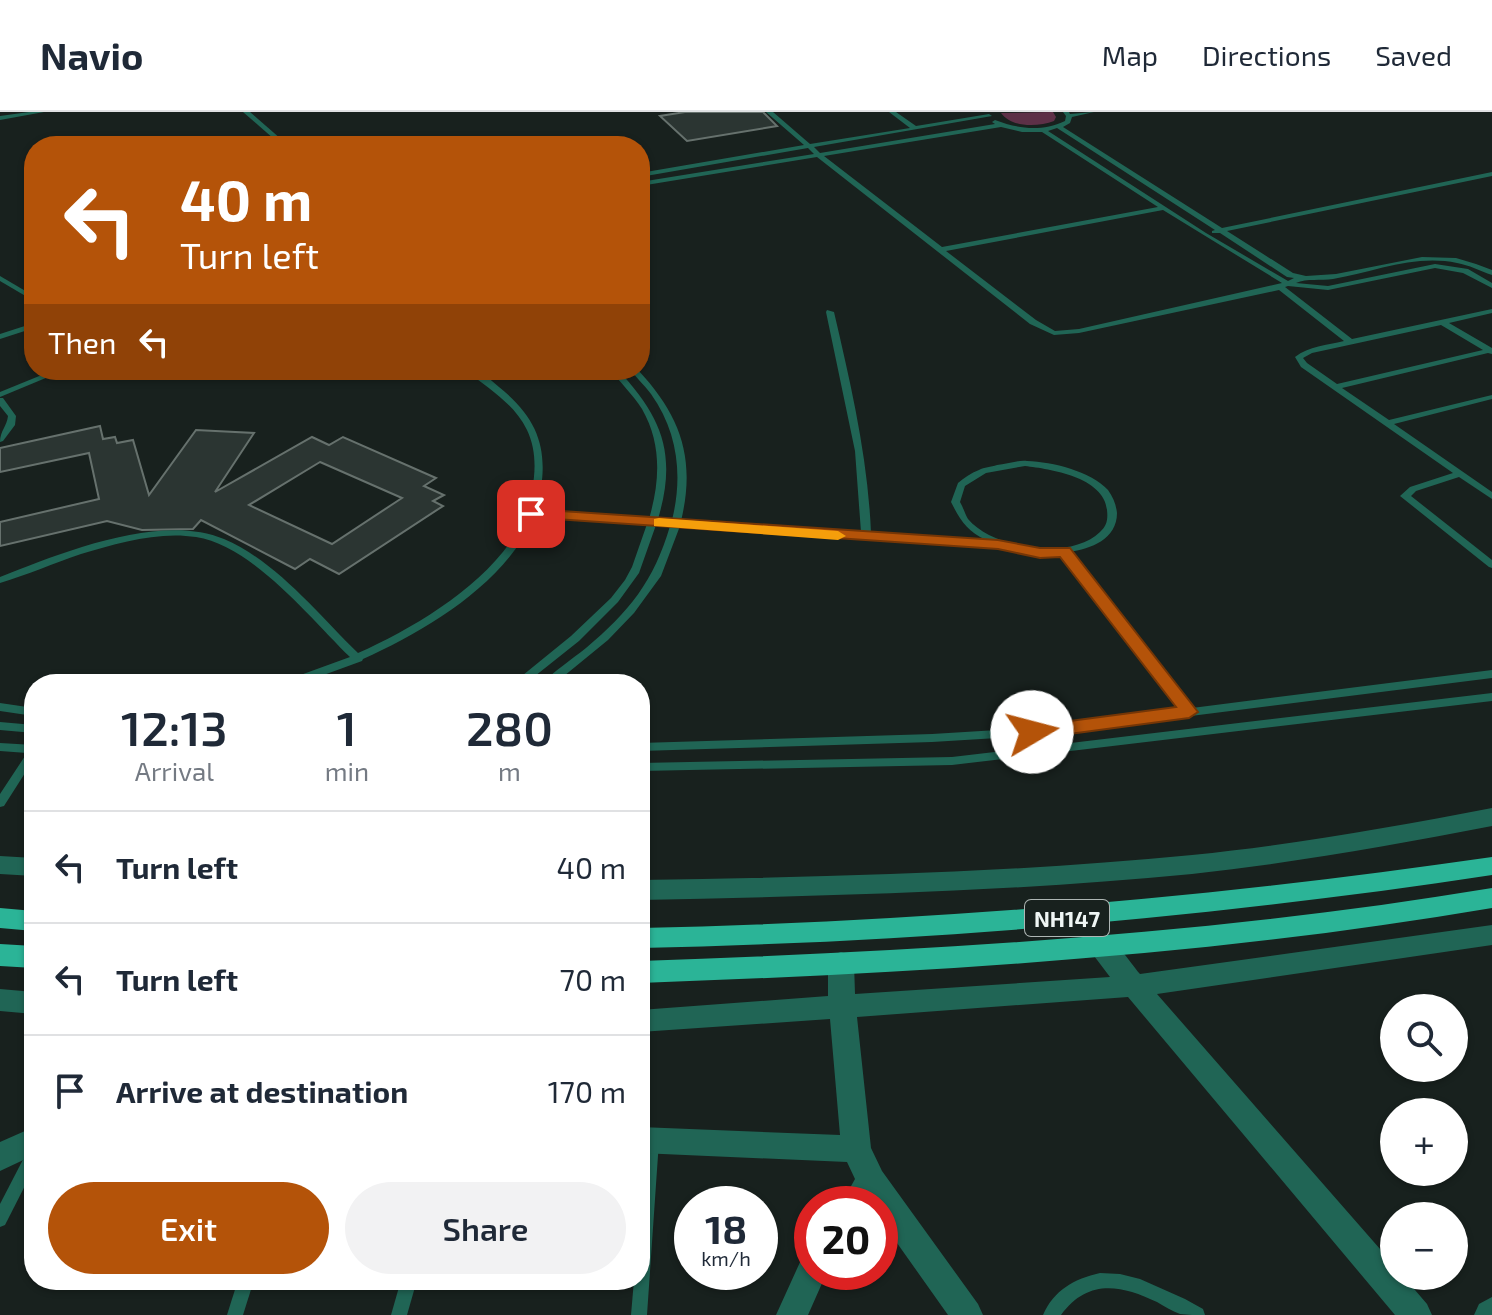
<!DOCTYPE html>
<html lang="en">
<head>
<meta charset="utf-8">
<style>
  :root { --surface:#fff; --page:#f2f2f3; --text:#1f2937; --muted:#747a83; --line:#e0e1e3; --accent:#b45309 }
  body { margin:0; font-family:"Exo 2",sans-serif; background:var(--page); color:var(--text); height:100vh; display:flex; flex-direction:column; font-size:30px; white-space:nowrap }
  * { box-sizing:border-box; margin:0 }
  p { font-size:26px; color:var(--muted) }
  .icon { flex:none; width:44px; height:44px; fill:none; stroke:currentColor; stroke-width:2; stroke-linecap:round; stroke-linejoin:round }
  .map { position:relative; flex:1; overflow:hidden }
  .sheet { position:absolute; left:24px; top:562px; width:626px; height:616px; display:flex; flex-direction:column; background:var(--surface); border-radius:32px; box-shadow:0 2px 6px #0004 }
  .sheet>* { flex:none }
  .hud { position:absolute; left:24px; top:24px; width:626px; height:244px; border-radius:32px; box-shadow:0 2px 6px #0004; background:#b45309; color:#fff; overflow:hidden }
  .tools { position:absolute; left:1380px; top:882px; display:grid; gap:16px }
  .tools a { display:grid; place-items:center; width:88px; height:88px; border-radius:50%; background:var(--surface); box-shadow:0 2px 6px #0004; font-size:40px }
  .speed { position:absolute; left:674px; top:1074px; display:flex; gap:16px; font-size:40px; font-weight:700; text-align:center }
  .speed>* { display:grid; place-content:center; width:104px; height:104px; border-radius:50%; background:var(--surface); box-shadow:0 2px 6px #0004; line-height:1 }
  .speed small { font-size:20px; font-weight:400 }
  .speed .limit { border:12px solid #d22; background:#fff; color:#111 }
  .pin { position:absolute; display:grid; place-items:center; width:68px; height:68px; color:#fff; margin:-34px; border-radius:16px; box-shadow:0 4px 12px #0006 }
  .me { position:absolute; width:88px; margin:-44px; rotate:82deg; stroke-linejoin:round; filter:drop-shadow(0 0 6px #0008) }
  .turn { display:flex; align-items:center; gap:28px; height:168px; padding:0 24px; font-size:36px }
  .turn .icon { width:104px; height:104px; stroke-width:2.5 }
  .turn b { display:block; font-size:56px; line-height:68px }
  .then { display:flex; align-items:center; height:76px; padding:0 24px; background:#0003; gap:16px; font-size:30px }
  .eta { display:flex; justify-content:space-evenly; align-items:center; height:136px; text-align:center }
  .eta b { font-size:48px; font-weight:600; line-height:56px }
  .action { display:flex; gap:16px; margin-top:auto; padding:16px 24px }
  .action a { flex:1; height:92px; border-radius:48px; background:var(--accent); color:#fff; font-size:32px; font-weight:600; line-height:92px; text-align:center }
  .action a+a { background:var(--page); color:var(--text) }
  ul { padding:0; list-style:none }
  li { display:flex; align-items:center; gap:24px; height:112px; padding:0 24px; border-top:2px solid var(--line) }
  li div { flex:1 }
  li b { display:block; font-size:30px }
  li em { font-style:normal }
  header { display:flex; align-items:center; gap:48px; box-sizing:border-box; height:112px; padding:0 40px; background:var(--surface); border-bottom:2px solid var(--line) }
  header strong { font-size:38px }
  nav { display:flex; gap:44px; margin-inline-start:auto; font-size:28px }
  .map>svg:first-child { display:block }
  .green { fill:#5d3047 }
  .building { fill:#2b3532; stroke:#66716d; stroke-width:2; fill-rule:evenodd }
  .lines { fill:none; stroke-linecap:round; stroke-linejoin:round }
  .service { fill:#206555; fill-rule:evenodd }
  .minor { fill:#206555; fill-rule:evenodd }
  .trunk { fill:#2bb497; fill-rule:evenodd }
  .route { fill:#b45309; stroke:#753606; stroke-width:2 }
  .slow { fill:#f59e0b }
  .labels { text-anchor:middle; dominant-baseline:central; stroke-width:6; stroke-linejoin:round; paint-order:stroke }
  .shield { fill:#18211e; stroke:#aeb6b4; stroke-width:2 }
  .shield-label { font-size:22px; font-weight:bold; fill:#eff6f4 }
</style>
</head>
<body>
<header>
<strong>Navio</strong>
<nav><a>Map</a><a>Directions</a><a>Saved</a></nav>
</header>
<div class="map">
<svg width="1492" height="1203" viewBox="0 0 1492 1203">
  <rect width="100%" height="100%" fill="#18211e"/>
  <path class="green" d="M1053,0L1056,5L1054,9C1038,15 1012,16 1001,1Z"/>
  <g class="building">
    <path d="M685,0H763L777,14L687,29L660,4Z"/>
    <path d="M100,314L103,327L115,325L117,331L133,328L149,383L196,318L254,321L215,380L312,325L329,333L343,325L436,366L424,374L444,383L433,389L443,394L339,462L310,447L295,457L201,408L193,417L142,418L107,409L0,434V410L99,387L89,341L0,360V336ZM320,350L402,386L332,432L249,393Z"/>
  </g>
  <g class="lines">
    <g class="service">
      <path d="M29,0H44L0,8V4Z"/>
      <path d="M243,0H250L289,34H282Z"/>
      <path d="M766,0H773L810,32L910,16L889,0H896L916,14L989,2L992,4L814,35L820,41L995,12L992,10L995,8C1019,17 1041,20 1065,9L1066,4L1063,0H1069L1070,2L1094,0L1072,5L1070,11L1063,15L1222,116L1492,60V64L1227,119L1293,161L1306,164L1336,162L1422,145L1456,146L1476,152L1492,158V163C1480,159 1469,153 1457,151C1415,142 1374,160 1333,167C1321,169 1307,166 1296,171L1328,174L1435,152L1468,157L1492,171V176L1463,161L1435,156L1328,178L1288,174L1285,175L1352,227L1492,197V201L1449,211L1492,236V242L1488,241L1342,276L1389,308L1492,283V287L1394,312L1492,380V387L1459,365L1416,379L1411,384L1492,448V456L1489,455L1400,384L1410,375L1453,361L1301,255L1295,245C1309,234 1327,233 1344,229L1279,178L1079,221L1054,223L1030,212L817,45L640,74V70L814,42L808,36L640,65V61L804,33ZM1001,15L1022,20H1042L1158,95L942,135L824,44ZM1057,16L1215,118L1212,119V121H1220L1287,165L1294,166L1288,169L1206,121L1048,19ZM1163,98L1282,171L1079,217L1055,219L1036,208L946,139ZM1441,213L1483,238L1337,272L1307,251L1303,246L1312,241Z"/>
      <path d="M0,164L34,184V189L0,169Z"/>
      <path d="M827,198L834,200C851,273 868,346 871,421L986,428C967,419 960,408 951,390L958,371C964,366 971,361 979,358C984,355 991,355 997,353C1007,352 1018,348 1027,349C1053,350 1090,359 1108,378C1113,385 1116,392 1117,401C1117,427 1091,437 1069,440L1192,596L1492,558V566L1032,624L932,630L640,639V631L932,622L1032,616L1181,597L1060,441C1040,444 1019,442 1000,434L870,427L866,428L862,426L680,414L661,464L634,501L608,528L564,564L554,572H542C554,559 571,548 586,536C629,500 654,469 670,414L656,413L639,461L618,490L579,529L535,564L524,572H512L571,524L611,486L625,468L632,455L647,412L534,405C506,471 426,519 363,547L362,549L299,572H283L284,569L350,545C310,506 253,434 196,425C159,419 117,431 81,442C54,451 27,463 0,471V465C60,441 161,400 224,427C276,449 318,502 358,541C415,516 491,470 521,413C526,402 529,390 532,378C536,358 536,337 527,318C513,290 488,277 466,258C479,258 489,266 499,275C544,311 550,346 536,400L649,407C660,369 662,332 642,297C633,283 621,271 610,258H618C663,306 677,343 658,407L672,408C683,364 678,320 651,282C644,273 637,266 630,258H638C681,304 696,347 681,409L861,420L855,339L826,200ZM1025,354C1050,357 1104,365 1107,398C1108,407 1107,414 1100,420C1071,449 993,437 968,407C965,402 963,395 960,390L965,374L986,361Z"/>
      <path d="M34,211V216L0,227V222Z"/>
      <path d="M54,258H65L0,285V280Z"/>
      <path d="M0,286H3L16,304L15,313L3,329L0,330C0,319 7,314 8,304L0,294Z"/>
      <path d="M1492,581V589L952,653L640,659V651L952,645Z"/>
      <path d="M0,591L34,596V604L0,599Z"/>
      <path d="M0,610L34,613V621L0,618Z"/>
      <path d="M0,631L34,633V647L4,694L0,695V682L27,641L0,639Z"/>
      <path d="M652,1022L657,1024L659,1029L647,1203H631L634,1168H640V1088L645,1029L647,1024Z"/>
      <path d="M34,1034V1056L5,1113L0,1115V1092L29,1036Z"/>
      <path d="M1100,1161L1120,1162L1140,1167L1185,1187L1203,1197L1205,1203C1197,1203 1187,1203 1180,1202C1172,1199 1164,1194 1157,1190C1120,1172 1087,1167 1061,1203H1043C1054,1178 1074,1167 1100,1161Z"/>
      <path d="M238,1168H254L243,1203H227Z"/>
      <path d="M401,1168H417L407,1203H391Z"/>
    </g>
    <g class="minor">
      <path d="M1492,696V714C1393,733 1293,751 1192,762C1009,780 824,784 640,788V768C824,765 1009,761 1192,743C1293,733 1393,715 1492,696Z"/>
      <path d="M0,744L34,746V764L0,762Z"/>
      <path d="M1492,813V833L1157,882L1394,1153V1164H1403L1427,1192L1432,1203H1395L1128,885L857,905L871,1036L882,1059L978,1192L983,1203H948L880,1107V1092H841L855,1067L847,1050L640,1041V1015L840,1023L830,907L640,920V898L828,884V851L832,843L841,840L850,843L854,851L855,882L1110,865L1085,832L1089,825C1111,817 1127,847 1140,862Z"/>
      <path d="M0,877L34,880V902L0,899Z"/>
      <path d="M34,1015V1043L0,1059V1030Z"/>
      <path d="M812,1144V1160H827L808,1203H776L801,1148Z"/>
      <path d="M1492,1185V1203H1474L1479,1192Z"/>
    </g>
    <g class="trunk">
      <path d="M1492,745V763C1209,806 926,830 640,836V816C926,810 1209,786 1492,745Z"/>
      <path d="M1492,776V796C1212,844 924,861 640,871V849C924,839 1211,823 1492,776Z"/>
      <path d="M0,796L34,799V819L0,816Z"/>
      <path d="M0,832L34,834V856L0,854Z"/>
    </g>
  </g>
  <path class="route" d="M531,397L998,428L1040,436H1070L1198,600L1189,606L1032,627L1025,625L1023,620L1032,614L1176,595L1060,445L1040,446L998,437L526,405L523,402Z"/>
  <path class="slow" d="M659,406L838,419L846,424L838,428L654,414V407Z"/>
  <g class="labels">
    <rect class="shield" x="1025" y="788" width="84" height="36" rx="6"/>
    <g class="shield-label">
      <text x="1067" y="806">NH147</text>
    </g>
  </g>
</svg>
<div class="tools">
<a><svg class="icon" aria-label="search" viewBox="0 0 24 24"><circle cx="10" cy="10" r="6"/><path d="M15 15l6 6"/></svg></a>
<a>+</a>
<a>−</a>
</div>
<div class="speed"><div>18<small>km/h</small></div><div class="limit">20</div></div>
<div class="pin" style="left:531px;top:402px;background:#d93025"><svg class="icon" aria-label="arrive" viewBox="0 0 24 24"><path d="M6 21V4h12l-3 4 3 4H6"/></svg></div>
<svg class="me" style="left:1032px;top:620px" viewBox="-20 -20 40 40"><circle r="19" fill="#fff"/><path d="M0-13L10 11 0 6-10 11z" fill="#b45309"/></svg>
<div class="hud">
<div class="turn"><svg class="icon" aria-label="left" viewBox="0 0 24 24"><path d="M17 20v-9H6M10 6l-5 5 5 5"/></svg><div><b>40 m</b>Turn left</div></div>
<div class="then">Then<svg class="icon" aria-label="left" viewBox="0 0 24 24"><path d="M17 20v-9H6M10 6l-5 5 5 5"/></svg></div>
</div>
<section class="sheet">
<div class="eta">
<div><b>12:13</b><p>Arrival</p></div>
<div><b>1</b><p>min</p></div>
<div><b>280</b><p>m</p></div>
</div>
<ul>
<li><svg class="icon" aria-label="left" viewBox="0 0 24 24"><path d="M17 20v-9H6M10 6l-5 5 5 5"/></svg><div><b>Turn left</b></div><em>40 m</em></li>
<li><svg class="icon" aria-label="left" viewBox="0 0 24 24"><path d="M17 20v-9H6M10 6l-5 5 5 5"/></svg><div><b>Turn left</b></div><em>70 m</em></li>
<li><svg class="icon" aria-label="arrive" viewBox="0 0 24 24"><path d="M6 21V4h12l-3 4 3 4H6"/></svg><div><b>Arrive at destination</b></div><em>170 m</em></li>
</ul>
<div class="action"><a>Exit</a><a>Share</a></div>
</section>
</div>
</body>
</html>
